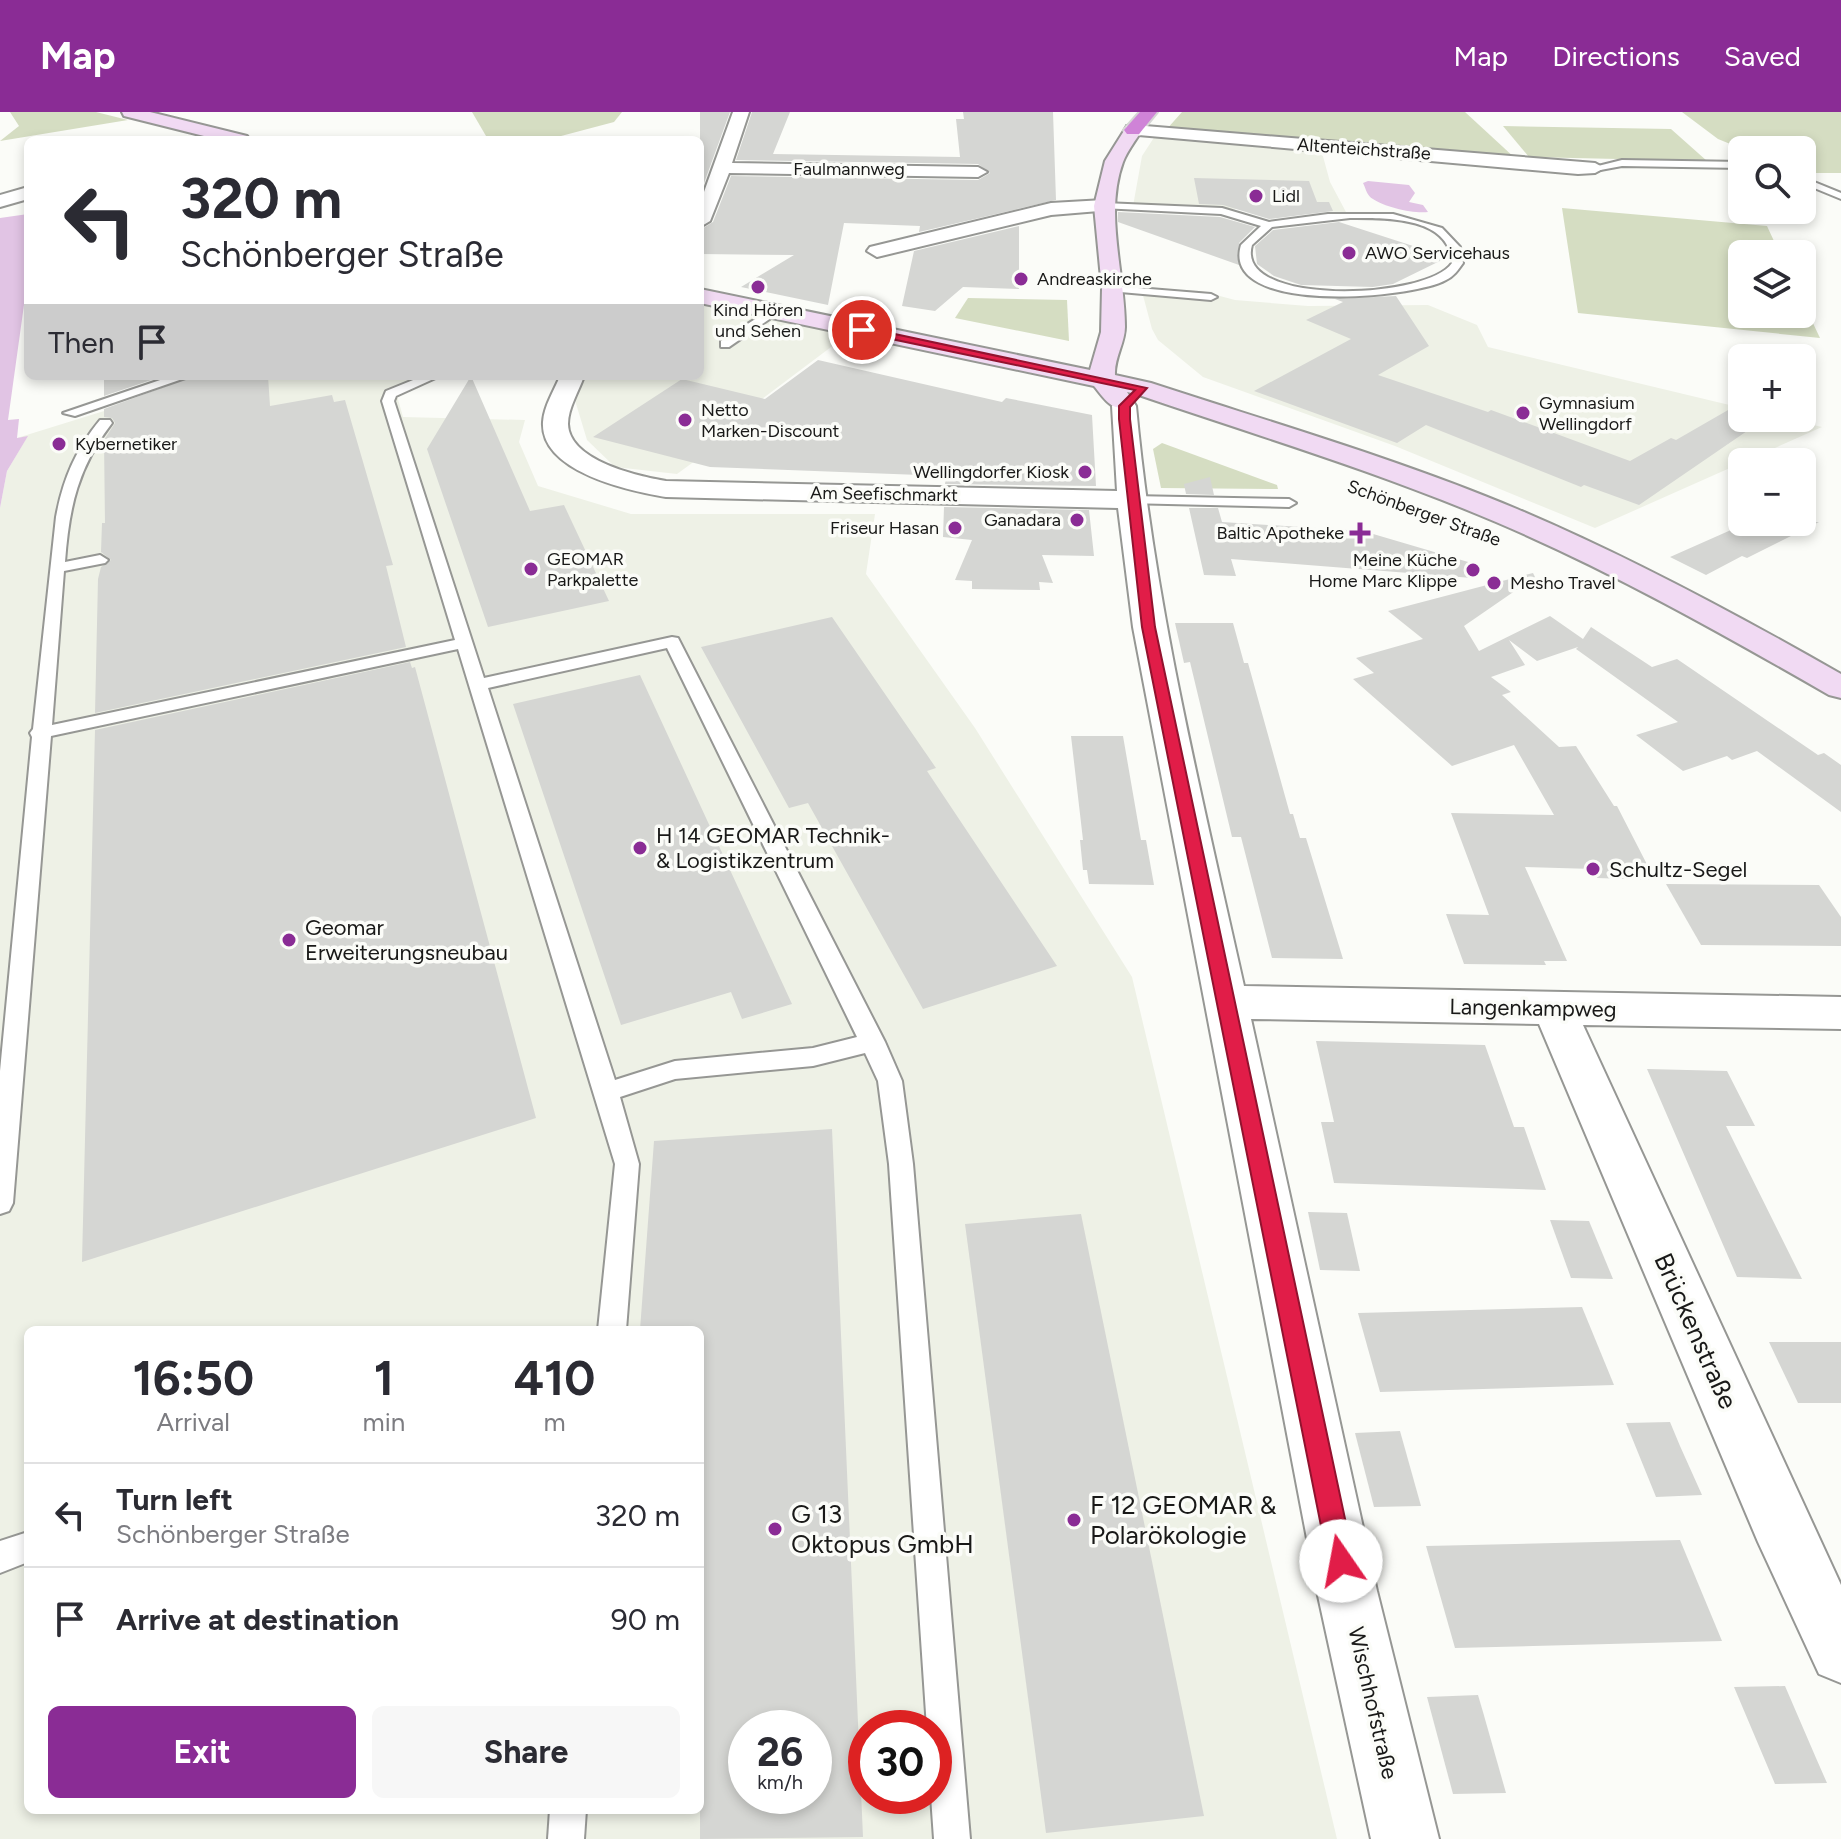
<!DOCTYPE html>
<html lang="en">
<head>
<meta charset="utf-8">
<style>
  :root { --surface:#fff; --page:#f7f7f7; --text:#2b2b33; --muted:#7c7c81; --line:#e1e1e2; --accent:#8a2c95 }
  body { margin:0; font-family:Figtree,sans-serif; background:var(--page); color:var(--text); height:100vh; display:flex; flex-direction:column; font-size:30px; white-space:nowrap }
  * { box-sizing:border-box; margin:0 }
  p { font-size:26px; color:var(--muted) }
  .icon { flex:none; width:44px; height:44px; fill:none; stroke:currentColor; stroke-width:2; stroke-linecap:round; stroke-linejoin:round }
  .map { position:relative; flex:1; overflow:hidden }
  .drawer { position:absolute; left:24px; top:1214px; width:680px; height:488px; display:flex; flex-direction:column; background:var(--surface); border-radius:12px; box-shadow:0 4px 12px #0003 }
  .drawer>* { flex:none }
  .guide { position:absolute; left:24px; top:24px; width:680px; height:244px; border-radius:12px; box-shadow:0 4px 12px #0003; background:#fff; color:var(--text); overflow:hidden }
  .fabs { position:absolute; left:1728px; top:24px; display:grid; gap:16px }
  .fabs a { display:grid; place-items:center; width:88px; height:88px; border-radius:12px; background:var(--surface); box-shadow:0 4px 12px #0003; font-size:40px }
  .speed { position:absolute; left:728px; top:1598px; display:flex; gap:16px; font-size:40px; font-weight:700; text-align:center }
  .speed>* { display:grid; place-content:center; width:104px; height:104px; border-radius:50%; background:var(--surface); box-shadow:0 4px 12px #0003; line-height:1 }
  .speed small { font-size:20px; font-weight:400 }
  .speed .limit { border:12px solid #d22; background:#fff; color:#111 }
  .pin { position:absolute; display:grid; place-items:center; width:68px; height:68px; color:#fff; margin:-34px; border:4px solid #fff; border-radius:50%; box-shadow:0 2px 8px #0007 }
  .me { position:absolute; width:88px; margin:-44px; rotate:348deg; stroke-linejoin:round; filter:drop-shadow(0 0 6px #0008) }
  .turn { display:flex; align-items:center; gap:28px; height:168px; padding:0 24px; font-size:36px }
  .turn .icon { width:104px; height:104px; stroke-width:2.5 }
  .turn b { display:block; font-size:56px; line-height:68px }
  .then { display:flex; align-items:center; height:76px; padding:0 24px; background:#0003; gap:16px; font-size:30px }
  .eta { display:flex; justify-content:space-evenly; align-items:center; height:136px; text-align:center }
  .eta b { font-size:48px; font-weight:700; line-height:56px }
  .action { display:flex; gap:16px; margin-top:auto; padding:16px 24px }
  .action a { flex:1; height:92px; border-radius:12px; background:var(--accent); color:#fff; font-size:32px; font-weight:700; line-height:92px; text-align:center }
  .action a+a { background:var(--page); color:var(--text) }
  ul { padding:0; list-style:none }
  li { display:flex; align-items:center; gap:24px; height:104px; padding:0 24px; border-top:2px solid var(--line) }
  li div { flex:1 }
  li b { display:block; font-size:30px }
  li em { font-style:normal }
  header { display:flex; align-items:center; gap:48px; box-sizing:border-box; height:112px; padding:0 40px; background:var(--accent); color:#fff }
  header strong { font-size:38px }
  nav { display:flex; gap:44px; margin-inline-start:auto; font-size:28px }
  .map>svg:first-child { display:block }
  .built { fill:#eef1e6; fill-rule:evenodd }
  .green { fill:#d5ddc2 }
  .water { fill:#e1c4e4 }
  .building { fill:#d5d6d3; fill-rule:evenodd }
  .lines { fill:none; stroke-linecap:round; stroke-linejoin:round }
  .lane-casing { stroke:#969794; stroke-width:4 }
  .street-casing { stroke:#969794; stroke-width:4 }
  .secondary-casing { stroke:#969794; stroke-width:4 }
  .highway-casing { stroke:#d6d6d5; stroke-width:4 }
  .lane { fill:#fff; fill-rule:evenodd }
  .street { fill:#fff; fill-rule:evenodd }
  .secondary { fill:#f1daf3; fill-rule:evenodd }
  .highway { fill:#cf83d7; fill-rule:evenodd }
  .route { fill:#e11d48; stroke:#92132f; stroke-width:2 }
  .poi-dot { fill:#8a2c95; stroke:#fbfcf8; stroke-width:3 }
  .labels { text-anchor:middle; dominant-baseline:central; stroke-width:7; stroke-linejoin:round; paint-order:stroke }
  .far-street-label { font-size:18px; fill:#191918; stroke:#fbfcf8 }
  .far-poi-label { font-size:18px; fill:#191918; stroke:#fbfcf8; text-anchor:start }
  .poi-label { font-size:22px; fill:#191918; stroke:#fbfcf8; text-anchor:start }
  .street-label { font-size:22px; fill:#191918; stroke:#fbfcf8 }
  .near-street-label { font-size:26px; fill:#191918; stroke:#fbfcf8 }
  .near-poi-label { font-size:26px; fill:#191918; stroke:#fbfcf8; text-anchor:start }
</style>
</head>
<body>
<header>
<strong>Map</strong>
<nav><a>Map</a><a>Directions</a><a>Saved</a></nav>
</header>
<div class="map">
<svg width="1841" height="1727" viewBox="0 0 1841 1727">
  <rect width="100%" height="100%" fill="#fbfcf8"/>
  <g class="built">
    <path d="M1155,24L1321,37L1330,70L1346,100L1133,94L1142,44Z"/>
    <path d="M1141,176L1201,179L1235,188L1308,194L1428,193L1477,213L1488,235L1742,296V306H1784L1822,315L1595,416L1395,334L1203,265L1158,228L1152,217Z"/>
    <path d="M700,188L851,220L746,299L754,306L677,362L615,355L587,328L574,285L581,264H700Z"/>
    <path d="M217,264H445L396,280L403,305L525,308L519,330L538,374L631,402H875L866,462L975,616L1132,865L1337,1727H0V396L7,359L27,325L17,326ZM28,1218H700V1698H28ZM746,1616H814V1684H746ZM866,1616H934V1684H866Z"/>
  </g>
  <g class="green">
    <path d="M10,0H96L128,8L0,29L19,14Z"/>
    <path d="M472,0H622L614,10L546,28L486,24Z"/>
    <path d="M1182,0H1465L1516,47L1166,18Z"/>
    <path d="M1682,0H1841V61H1802V38H1745L1718,27Z"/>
    <path d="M1503,14L1671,17L1707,49L1529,45Z"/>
    <path d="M1562,96L1767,114L1780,142H1742V202H1802V188L1820,226L1578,201Z"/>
    <path d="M968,186L1067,188L1069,229L955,206Z"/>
    <path d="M1162,331L1277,373L1278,377L1161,376L1153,337Z"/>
  </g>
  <g class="water">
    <path d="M1368,69L1409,73L1415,81L1409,90L1423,93L1428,100C1414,102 1384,95 1373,87C1367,84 1366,77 1363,71Z"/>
    <path d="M28,102V164L8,308L19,307L17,326L28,324L7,359L0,396V106Z"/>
  </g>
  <g class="building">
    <path d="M700,0H730L700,82Z"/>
    <path d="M752,0H790L773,42L960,45L956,7H964L963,0H1053L1056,88L919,120L920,114L844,111L828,193L741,175L794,143L700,142V118L713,110L731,64L978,68L990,61L978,52L736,48Z"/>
    <path d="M1194,66L1309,69L1317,90H1329L1333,99L1269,107L1223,93L1199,92Z"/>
    <path d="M1118,100L1220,105L1255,115L1239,131V153L1118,110Z"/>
    <path d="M1339,110L1447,145H1448L1393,172L1373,175L1301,173L1274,164L1257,152L1255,134L1273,118Z"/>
    <path d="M1019,114V177L963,175L935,199L902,194L914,139Z"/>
    <path d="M1396,184L1429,234L1378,263L1488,300L1491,298L1630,349L1671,326L1676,328L1742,290V306H1766L1639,393L1584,373L1581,375L1426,313L1397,331L1254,279L1351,227L1306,208L1343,190L1335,187Z"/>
    <path d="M818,248L1002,290L1006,286L1092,303L1096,374L945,372L946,364L710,355L593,325L682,267L765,287Z"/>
    <path d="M104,264H163L104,284Z"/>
    <path d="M194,264H268L270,294L332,283L334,290L345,288L393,453L386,454L406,535L95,601L98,467L101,455L111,448L101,440L102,411H105L104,328L115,311L112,306L104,305V297Z"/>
    <path d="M471,264L530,399L564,393L609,489L488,515L427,337Z"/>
    <path d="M1210,365L1214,383L1186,382L1184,372Z"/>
    <path d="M944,395L1089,398L1094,444L1042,443L1053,471L1039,470L1040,478L972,477V469L955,468L972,428L943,425Z"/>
    <path d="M1189,396H1218L1222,410L1363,419L1475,452L1472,466L1231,447L1236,464L1204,463Z"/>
    <path d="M1749,410H1819L1747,446L1742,444L1706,463L1670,445Z"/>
    <path d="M1533,461L1535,465L1464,514L1479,539L1550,504L1583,527L1591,515L1652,555L1677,547L1818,643L1824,641L1841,653V700L1757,639L1732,648L1727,644L1683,659L1636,623L1678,610L1576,537L1578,535L1537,549L1509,528L1525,553L1491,565L1511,580L1502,583L1559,635L1576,634L1614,694H1617L1655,768L1597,766L1593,757L1525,755L1567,849H1544L1546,853L1464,852L1446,802L1489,803L1451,701L1554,703L1514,633L1452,654L1353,567L1374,561L1356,546L1423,527L1388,499Z"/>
    <path d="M832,505L936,656L927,659L1057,854L923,897L808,691L789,696L701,535Z"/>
    <path d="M1175,511H1233L1244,551H1248L1290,702H1293L1300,726H1306L1343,847L1272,846L1241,725H1232L1190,550L1184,551Z"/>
    <path d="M410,550L412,556L415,555L536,1006L82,1150L95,618Z"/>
    <path d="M640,563L792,892L742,907L731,880L621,913L513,592Z"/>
    <path d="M1071,624H1123L1141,728H1146L1154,773L1089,772L1087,758H1083L1080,728H1083Z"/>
    <path d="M1666,772L1819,773L1841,805V834L1701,833Z"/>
    <path d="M1316,929L1485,933L1514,1015H1524L1546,1078L1334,1071L1321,1010H1334Z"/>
    <path d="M1647,957L1727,959L1755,1014H1726L1802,1167L1737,1165Z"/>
    <path d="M832,1017L863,1725L700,1727V1218H640L654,1029ZM746,1616H814V1684H746Z"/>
    <path d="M1308,1100L1347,1101L1360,1159L1320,1158Z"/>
    <path d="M1081,1102L1204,1704L1046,1721L965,1112Z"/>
    <path d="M1550,1108L1589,1109L1613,1167L1571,1166Z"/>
    <path d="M1582,1195L1614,1273L1380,1280L1358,1201Z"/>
    <path d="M1769,1230H1841V1291H1798Z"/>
    <path d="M1670,1310L1680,1334L1702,1383L1656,1385L1626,1311Z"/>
    <path d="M1400,1319L1421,1394L1374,1395L1355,1321Z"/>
    <path d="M1680,1428L1722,1529L1455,1536L1426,1434Z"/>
    <path d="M1785,1574L1816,1646L1827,1671L1775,1672L1734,1575Z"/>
    <path d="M1478,1583L1483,1600L1506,1681L1453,1682L1427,1585Z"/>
  </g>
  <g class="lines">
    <defs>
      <g id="lane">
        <path d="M1622,48L1742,50V56L1622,54L1595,59L1590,56Z"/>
        <path d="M1802,65L1841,81V87L1802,71Z"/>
        <path d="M1104,91L1222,96L1269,110L1328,102H1393L1442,116L1460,135L1463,151C1458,158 1454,164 1446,168C1412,187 1220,204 1241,133L1261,114L1221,102L1101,96ZM1350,106C1385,106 1450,104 1452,151C1427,188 1234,195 1252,133L1272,115Z"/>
        <path d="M1113,174L1211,182L1217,185L1211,188L1109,179L1107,177Z"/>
        <path d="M771,197L781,199L729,235H721V229Z"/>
        <path d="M172,264H191L75,304L63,301Z"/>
        <path d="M423,264H440L396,284L394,289L484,566L672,525L678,526L885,930L902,969L913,1052L970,1727H934L931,1684H934V1616H927L889,1052L878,969L865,941L813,954L675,967L620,985L639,1052L626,1218H598L615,1052L458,537L51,624L13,1091L9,1099L0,1102V959L32,625L30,621L33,617L56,405C63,367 76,337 100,308H110L112,311C78,355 69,395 65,450L100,443L108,448L105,451L64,459L52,613L455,528L382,289L386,279ZM667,536L857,925L813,936L675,949L615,968L488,576Z"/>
        <path d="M1131,384L1289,387L1296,391L1289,395L1126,391L1124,388Z"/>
        <path d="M28,1420V1450L0,1461V1429Z"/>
        <path d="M550,1698H586L584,1727H548Z"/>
      </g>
      <g id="street">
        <path d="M733,0H749L732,51L978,55L987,60L978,65L729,61L710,109L700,115V91Z"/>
        <path d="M1133,13L1595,51L1604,56L1595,61L1578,62L1127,22L1125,18L1127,14Z"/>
        <path d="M28,75V87L0,95V83Z"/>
        <path d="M1104,88L1113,94L1111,98L1051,103L877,145L867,139L870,135L1051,91Z"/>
        <path d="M560,264H584C579,279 568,296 568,312C569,349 638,364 666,369L1117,379L1112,294L1115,289H1133L1136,294C1154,491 1201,681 1244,874L1841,885V917L1583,913L1841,1473V1571L1819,1562L1758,1430L1539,912L1251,907L1377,1479L1439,1727H1371L1317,1479L1133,515L1118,396L666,385C630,379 540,360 543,310C544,294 554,279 560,264Z"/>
      </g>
      <g id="secondary">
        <path d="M122,0H150L247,24L250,28H220L124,4Z"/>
        <path d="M1133,13L1142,18C1136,28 1127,39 1123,50C1104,102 1125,161 1125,215C1125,231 1114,246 1115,263L1151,271C1273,311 1398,347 1517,397C1628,444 1736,502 1841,562V586L1829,583C1721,521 1611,459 1496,410C1379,360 1256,323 1136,282L1127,280L1133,289L1129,295C1110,299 1105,287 1094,274L700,191V177L1090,258L1101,220L1102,177L1094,94L1105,49L1127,14Z"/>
      </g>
      <path id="highway" d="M1140,0H1157L1139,22H1127L1124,18Z"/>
    </defs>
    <use href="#lane" class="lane-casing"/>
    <use href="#street" class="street-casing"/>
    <use href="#secondary" class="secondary-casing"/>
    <use href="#highway" class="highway-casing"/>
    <use href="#lane" class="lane"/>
    <use href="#street" class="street"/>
    <use href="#secondary" class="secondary"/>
    <use href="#highway" class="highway"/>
  </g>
  <path class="route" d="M862,215L1147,276L1130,295V307L1155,515L1354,1449L1350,1459L1341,1462L1331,1459L1328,1449L1142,515L1119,307V294L1135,278L858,220Z"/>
  <g class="poi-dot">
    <circle cx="1256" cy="84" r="8"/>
    <circle cx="1349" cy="141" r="8"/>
    <circle cx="1021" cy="167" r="8"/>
    <circle cx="758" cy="175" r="8"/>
    <circle cx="1523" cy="301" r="8"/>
    <circle cx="685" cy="308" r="8"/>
    <circle cx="59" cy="332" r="8"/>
    <circle cx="1085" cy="360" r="8"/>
    <circle cx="1077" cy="408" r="8"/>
    <circle cx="955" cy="416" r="8"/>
    <path d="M1356 409h8v8h8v8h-8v8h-8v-8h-8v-8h8z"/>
    <circle cx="531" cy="457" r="8"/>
    <circle cx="1473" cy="458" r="8"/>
    <circle cx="1494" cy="471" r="8"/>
    <circle cx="640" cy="736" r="8"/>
    <circle cx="1593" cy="757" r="8"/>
    <circle cx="289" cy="828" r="8"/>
    <circle cx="1074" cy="1408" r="8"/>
    <circle cx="775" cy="1417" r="8"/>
  </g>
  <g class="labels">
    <g class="far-street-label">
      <text transform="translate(1364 37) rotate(4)">Altenteichstraße</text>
      <text x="849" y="57">Faulmannweg</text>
      <text transform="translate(884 382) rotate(1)">Am Seefischmarkt</text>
      <text transform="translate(1424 401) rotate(20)">Schönberger Straße</text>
    </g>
    <g class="far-poi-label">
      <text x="1272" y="84">Lidl</text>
      <text x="1365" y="141">AWO Servicehaus</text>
      <text x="1037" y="167">Andreaskirche</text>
      <text x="758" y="198" text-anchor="middle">Kind Hören<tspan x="758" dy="21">und Sehen</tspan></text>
      <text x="1539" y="291">Gymnasium<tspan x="1539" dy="21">Wellingdorf</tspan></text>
      <text x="701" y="298">Netto<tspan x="701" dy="21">Marken-Discount</tspan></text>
      <text x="75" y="332">Kybernetiker</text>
      <text x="1069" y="360" text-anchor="end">Wellingdorfer Kiosk</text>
      <text x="1061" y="408" text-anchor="end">Ganadara</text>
      <text x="939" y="416" text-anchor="end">Friseur Hasan</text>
      <text x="1344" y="421" text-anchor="end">Baltic Apotheke</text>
      <text x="547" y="447">GEOMAR<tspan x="547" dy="21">Parkpalette</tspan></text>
      <text x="1457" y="448" text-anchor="end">Meine Küche<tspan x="1457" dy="21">Home Marc Klippe</tspan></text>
      <text x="1510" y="471">Mesho Travel</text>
    </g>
    <g class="poi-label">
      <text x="656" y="723">H 14 GEOMAR Technik-<tspan x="656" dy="25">&amp; Logistikzentrum</tspan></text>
      <text x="1609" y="757">Schultz-Segel</text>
      <text x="305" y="815">Geomar<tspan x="305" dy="25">Erweiterungsneubau</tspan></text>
    </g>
    <g class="street-label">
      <text transform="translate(1533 896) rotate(1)">Langenkampweg</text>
      <text transform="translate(1373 1591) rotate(77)">Wischhofstraße</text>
    </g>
    <g class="near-street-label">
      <text transform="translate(1696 1219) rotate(66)">Brückenstraße</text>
    </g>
    <g class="near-poi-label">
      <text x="1090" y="1393">F 12 GEOMAR &amp;<tspan x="1090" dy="30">Polarökologie</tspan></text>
      <text x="791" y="1402">G 13<tspan x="791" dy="30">Oktopus GmbH</tspan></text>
    </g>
  </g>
</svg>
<div class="fabs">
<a><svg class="icon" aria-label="search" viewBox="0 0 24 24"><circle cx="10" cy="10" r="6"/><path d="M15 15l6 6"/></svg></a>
<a><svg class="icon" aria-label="layers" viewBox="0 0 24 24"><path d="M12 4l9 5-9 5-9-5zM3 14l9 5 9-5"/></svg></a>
<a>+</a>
<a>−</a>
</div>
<div class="speed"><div>26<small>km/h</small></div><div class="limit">30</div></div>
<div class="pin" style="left:862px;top:218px;background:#d93025"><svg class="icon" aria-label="arrive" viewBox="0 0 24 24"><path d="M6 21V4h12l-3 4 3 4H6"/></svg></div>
<svg class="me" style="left:1341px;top:1449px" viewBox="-20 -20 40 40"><circle r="19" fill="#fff"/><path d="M0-13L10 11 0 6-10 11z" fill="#e11d48"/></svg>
<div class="guide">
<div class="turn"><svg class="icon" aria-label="left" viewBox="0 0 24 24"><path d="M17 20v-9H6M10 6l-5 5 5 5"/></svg><div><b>320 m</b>Schönberger Straße</div></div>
<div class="then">Then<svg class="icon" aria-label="arrive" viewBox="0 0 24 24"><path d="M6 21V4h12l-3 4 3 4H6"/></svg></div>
</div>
<section class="drawer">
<div class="eta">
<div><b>16:50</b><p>Arrival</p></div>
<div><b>1</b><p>min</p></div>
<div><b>410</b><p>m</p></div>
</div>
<ul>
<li><svg class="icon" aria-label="left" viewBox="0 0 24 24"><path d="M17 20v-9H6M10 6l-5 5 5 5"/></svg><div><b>Turn left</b><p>Schönberger Straße</p></div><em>320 m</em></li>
<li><svg class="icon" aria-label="arrive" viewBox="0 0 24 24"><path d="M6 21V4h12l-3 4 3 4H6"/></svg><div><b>Arrive at destination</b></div><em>90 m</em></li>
</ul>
<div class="action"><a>Exit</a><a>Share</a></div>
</section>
</div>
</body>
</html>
